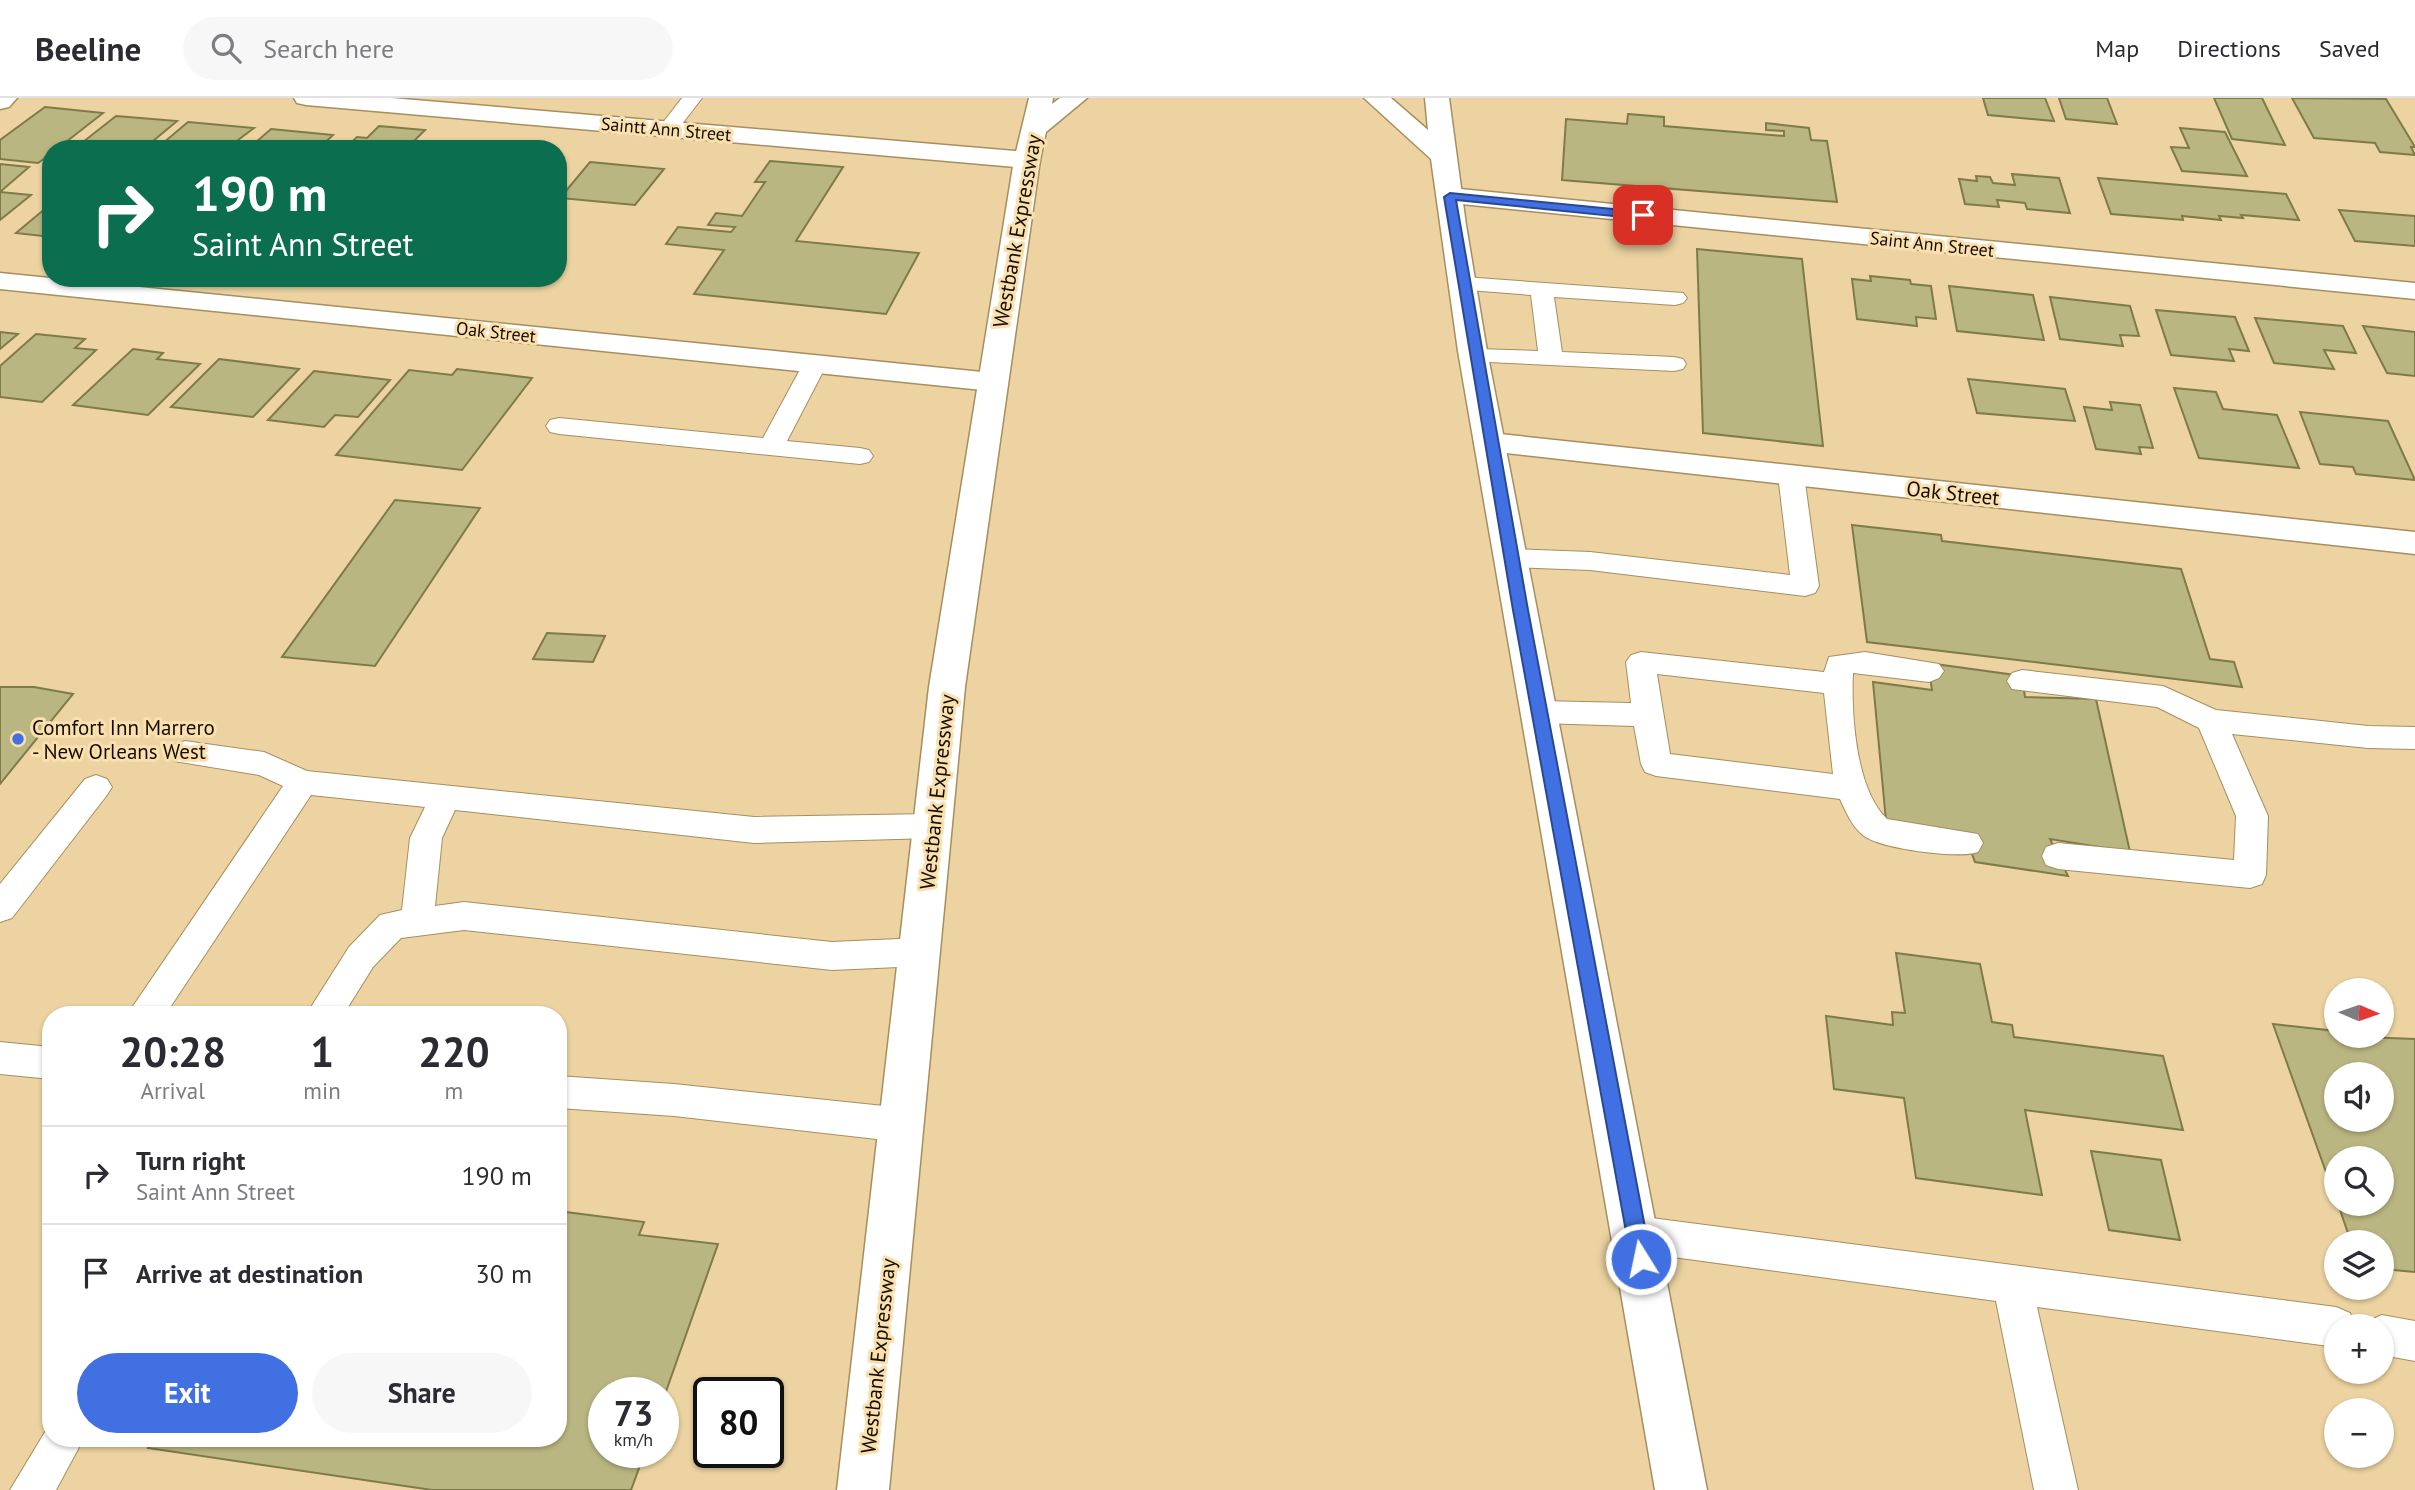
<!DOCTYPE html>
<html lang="en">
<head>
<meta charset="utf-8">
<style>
  :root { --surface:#fff; --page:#f7f7f7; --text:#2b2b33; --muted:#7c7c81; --line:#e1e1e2; --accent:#4070e1 }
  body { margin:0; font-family:"PT Sans",sans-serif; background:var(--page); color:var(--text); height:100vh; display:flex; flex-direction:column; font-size:26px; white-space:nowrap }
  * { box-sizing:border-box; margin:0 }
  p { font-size:23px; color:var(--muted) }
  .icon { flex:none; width:38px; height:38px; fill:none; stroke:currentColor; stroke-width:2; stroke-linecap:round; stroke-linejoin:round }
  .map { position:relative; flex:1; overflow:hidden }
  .side { position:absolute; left:42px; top:908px; width:525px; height:441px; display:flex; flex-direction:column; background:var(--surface); border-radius:28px; box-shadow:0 2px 5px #0004 }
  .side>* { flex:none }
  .guide { position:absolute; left:42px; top:42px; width:525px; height:147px; border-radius:28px; box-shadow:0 2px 5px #0004; background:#0b6e4f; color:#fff; overflow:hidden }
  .needle { width:46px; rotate:92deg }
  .fabs { position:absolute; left:2324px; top:880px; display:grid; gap:14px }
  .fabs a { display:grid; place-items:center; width:70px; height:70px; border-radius:50%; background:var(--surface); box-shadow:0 2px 5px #0004; font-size:35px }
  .speed { position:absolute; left:588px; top:1279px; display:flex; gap:14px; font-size:35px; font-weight:700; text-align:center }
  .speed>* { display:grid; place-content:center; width:91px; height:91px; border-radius:50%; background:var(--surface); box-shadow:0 2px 5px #0004; line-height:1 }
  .speed small { font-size:18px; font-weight:400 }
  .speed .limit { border:4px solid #111; border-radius:10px; background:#fff; color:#111 }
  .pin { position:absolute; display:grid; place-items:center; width:60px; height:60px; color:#fff; margin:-30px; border-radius:14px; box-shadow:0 4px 10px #0006 }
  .me { position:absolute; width:77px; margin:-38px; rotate:350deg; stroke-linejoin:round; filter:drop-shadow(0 0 5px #0008) }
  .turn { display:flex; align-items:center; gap:24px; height:147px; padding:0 35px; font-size:32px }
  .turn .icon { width:91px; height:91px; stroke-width:2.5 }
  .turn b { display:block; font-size:49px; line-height:60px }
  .eta { display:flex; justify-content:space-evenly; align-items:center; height:119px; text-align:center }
  .eta b { font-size:42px; font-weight:600; line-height:49px }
  .button { display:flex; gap:14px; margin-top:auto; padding:14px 35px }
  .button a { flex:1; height:80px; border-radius:42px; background:var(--accent); color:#fff; font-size:28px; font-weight:600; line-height:80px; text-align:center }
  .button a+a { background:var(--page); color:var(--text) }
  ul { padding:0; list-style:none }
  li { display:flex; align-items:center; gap:21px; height:98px; padding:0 35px; border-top:2px solid var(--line) }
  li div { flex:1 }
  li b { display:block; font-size:26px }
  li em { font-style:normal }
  header { display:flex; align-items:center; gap:42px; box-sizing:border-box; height:98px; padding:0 35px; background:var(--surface); border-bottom:2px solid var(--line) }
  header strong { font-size:33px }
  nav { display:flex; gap:38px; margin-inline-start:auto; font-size:24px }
  .search { width:490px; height:63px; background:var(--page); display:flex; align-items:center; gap:18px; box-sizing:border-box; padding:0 24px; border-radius:38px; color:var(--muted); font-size:26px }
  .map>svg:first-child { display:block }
  .building { fill:#bab682; stroke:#7f7b49; stroke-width:2; fill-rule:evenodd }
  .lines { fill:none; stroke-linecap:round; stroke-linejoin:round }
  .lane-casing { stroke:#a68e5f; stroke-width:2 }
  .street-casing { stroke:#a68e5f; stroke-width:3 }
  .highway-casing { stroke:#a68e5f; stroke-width:3 }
  .lane { fill:#fff; fill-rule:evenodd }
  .street { fill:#fff; fill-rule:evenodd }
  .highway { fill:#fff; fill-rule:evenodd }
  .route { fill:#4070e1; stroke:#2a4992; stroke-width:2 }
  .poi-dot { fill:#4070e1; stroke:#f9e0ae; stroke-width:2.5 }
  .labels { text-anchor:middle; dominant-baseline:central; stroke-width:6; stroke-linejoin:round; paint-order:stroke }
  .far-street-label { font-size:18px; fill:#160d00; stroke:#f9e0ae }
  .street-label { font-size:21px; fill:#160d00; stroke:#f9e0ae }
  .poi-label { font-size:21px; fill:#160d00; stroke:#f9e0ae; text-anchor:start }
</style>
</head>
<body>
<header>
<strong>Beeline</strong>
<div class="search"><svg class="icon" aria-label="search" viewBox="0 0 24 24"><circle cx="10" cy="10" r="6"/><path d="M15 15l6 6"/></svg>Search here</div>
<nav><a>Map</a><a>Directions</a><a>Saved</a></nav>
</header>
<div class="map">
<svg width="2415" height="1392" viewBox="0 0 2415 1392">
  <rect width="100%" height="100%" fill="#ecd3a1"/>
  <g class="building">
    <path d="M1983,0H2045L2054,23L1988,17Z"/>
    <path d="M2059,0H2107L2117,26L2066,21Z"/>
    <path d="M2214,0H2262L2285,47L2232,41Z"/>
    <path d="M2292,0L2386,1L2415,49H2411L2415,57L2380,54L2375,45L2314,40Z"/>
    <path d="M45,9L103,15L57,51H51V56L38,65L0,61V42Z"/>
    <path d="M1628,16L1664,19V28L1784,38V33L1766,32V25L1809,30L1811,42L1827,43L1837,104L1562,82L1566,21L1627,26Z"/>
    <path d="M116,18L177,23L147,48L74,51Z"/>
    <path d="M188,24L254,30L226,51H156Z"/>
    <path d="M379,28L425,32L413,44L424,45L418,51H344L357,39L367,40Z"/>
    <path d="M2180,30L2225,34L2247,78L2182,73L2171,49L2189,50Z"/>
    <path d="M271,31L333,37L318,51H248Z"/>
    <path d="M429,45L493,51H423Z"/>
    <path d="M770,63L843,69L796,143L919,155L886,216L694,196L724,152L666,146L678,129L731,134L735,129L708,127L716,115L742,118L765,84H755Z"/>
    <path d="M590,64L664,71L635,107L560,100Z"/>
    <path d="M0,66L29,69L0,94L31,97L0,122Z"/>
    <path d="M2012,76L2059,80L2070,115L2027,111L2025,105L1997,102L1999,109L1965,106L1959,81L1977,83L1976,78L1990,79L1993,85L2015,87Z"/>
    <path d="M2098,80L2286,96L2299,122L2241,117L2243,120L2219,118L2221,122L2182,118L2183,122L2111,116Z"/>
    <path d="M47,109L51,110V139L16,135Z"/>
    <path d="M2339,112L2415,118V148L2355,143Z"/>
    <path d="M1697,151L1802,161L1823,348L1703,335Z"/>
    <path d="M1870,178L1910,182L1911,186L1931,188L1936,221L1916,219L1917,228L1857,221L1852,181L1871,183Z"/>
    <path d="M1949,188L2033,197L2044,242L1957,233Z"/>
    <path d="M2050,199L2130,208L2139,238L2120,237L2123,248L2060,241Z"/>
    <path d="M2156,212L2235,219L2249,253L2229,251L2234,263L2171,257Z"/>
    <path d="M2255,220L2343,228L2356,255L2324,252L2334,271L2274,265Z"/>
    <path d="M2363,228L2415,234V278L2387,275Z"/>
    <path d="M0,234L18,236L0,251Z"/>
    <path d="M36,236L85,241L75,250L96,252L42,304L0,299V268Z"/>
    <path d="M133,251L163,255L157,261L200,266L148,317L73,307Z"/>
    <path d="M219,261L299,271L253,319L171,309Z"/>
    <path d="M457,271L532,280L462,372L336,357L409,272L452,277Z"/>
    <path d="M314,273L390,282L358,319L335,317L324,329L268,322Z"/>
    <path d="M1968,281L2065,291L2075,323L1977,315Z"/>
    <path d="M2174,290L2216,294L2223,311L2277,317L2299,370L2199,360Z"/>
    <path d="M2110,304L2140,307L2153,350L2139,349L2141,356L2096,351L2084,309L2112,312Z"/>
    <path d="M2300,314L2388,323L2415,382L2356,376L2353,369L2320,366Z"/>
    <path d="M395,402L480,410L375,568L282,559Z"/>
    <path d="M1852,427L1941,437L1942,443L2181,471L2210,561L2234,564L2242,589L1867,544Z"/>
    <path d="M547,535L605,538L593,564L533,561Z"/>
    <path d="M1928,565L2022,578L2025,599L2096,601L2130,754L2050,741L2068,778L1975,764L1964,735L1886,723L1873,584L1932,592Z"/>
    <path d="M0,589H34L73,596L0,686Z"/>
    <path d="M1896,855L1980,866L1992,924L2012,927L2014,939L2163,958L2183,1032L2025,1012L2042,1097L1916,1080L1904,1000L1834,991L1826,918L1893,927L1892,914L1905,915Z"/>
    <path d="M2273,926L2336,933V938L2415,941V1174L2382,1171V1144H2351L2338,1106H2382V1060H2336V1102ZM2336,976H2382V1022H2336Z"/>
    <path d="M2091,1053L2161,1062L2180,1142L2109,1132Z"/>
    <path d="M558,1113L644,1124L639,1137L718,1146L663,1302V1295H604V1354H645L631,1392H432L148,1350L153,1340H558Z"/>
  </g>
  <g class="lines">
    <defs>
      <g id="lane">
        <path d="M682,0H702L675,35H661L658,31Z"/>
        <path d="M1464,179L1683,195L1687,200L1683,205L1675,207L1554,199L1562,254L1674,259L1683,261L1686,266L1683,271L1674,273L1467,263L1464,258L1467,253L1476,251L1538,253L1531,197L1456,191L1453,186L1456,181Z"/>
        <path d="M815,259L824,261L827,266L787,343L860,350L869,352L873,358L869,364L860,366L559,336L550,334L546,328L550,322L559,320L763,340L803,266L806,261Z"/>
        <path d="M1791,369L1800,371L1804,377L1819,488L1815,495L1805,498L1590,472L1511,469L1501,467L1497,460L1501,453L1511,451L1590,454L1790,477L1778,377L1782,371Z"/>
        <path d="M1641,554L1824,574L1829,559L1865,554L1939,566L1944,573L1939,580L1929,584L1853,575C1851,617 1856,692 1887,721L1978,736L1983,745L1978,754C1958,761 1882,751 1864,738C1852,729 1846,714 1840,701L1656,678L1645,674L1641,666L1634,628L1539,625L1528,622L1524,614L1528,606L1539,603L1631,605L1626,564L1631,557ZM1657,576L1824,595L1833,676L1670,656Z"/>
        <path d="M2022,572L2163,588L2216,612L2368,628L2415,629V651L2368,650L2232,636L2268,718L2266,777L2262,786L2250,790L2058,771L2046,767L2042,758L2046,749L2058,745L2234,762L2236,718L2199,630L2157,609L2012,591L2007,583L2012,575Z"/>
        <path d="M185,643L264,654L307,673L754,719L933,716L944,719L949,728L944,737L933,740L754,745L455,712L442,740L435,808L464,804L832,844L921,840L933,844L938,854L933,864L921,868L832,872L464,832L401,840L373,869L343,917H306L349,849L380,817L402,812L410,740L425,709L311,697L165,917H127L283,688L259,677L174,663L170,655L174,647Z"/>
        <path d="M96,677L107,681L112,689L107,697L12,820L0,824V786L85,681Z"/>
        <path d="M0,944L51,949V981L0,976Z"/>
        <path d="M558,978L674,986L903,1010L916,1015L922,1027L916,1039L903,1044L674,1018L558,1010Z"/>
        <path d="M1636,1118L2336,1209L2350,1215L2356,1228H2336V1249L2037,1209L2078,1392H2034L1996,1203L1636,1154L1622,1149L1617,1136L1622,1123Z"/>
        <path d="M2382,1217L2415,1223V1263L2382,1257V1228H2365L2368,1223Z"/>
        <path d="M51,1324V1340H84L56,1392H10Z"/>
      </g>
      <g id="street">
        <path d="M0,0H17L9,9L0,11Z"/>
        <path d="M294,0H391L1027,54L1036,57L1040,62L1036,67L1027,70L306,7L297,5Z"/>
        <path d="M1450,90L2415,185V201L1441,104L1437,98L1441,92Z"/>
        <path d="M0,175L992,275L1003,278L1007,284L1003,290L992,293L0,191Z"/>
        <path d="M1490,335L2415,434V456L1479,352L1474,345L1479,338Z"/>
      </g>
      <g id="highway">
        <path d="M1029,0H1053L1052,6L1060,0H1087L1046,34L1040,62L965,589L889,1392H837L929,589L1014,62Z"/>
        <path d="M1364,0H1391L1428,32L1425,0H1449L1466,127L1487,253L1707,1392H1655L1458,253L1431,61Z"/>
      </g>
    </defs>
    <use href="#lane" class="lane-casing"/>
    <use href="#street" class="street-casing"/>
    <use href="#highway" class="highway-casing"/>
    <use href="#lane" class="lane"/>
    <use href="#street" class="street"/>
    <use href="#highway" class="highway"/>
  </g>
  <path class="route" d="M1450,95L1643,114L1648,117L1643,121L1456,102L1528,512L1651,1161L1648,1168L1641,1171L1634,1168L1631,1161L1513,512L1444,99Z"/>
  <circle class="poi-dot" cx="18" cy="641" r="7"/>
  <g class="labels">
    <g class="far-street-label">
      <text transform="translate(666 31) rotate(5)">Saintt Ann Street</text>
      <text transform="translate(1932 146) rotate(6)">Saint Ann Street</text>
      <text transform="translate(496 234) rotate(6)">Oak Street</text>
    </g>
    <g class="street-label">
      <text transform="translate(1017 133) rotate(-80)">Westbank Expressway</text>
      <text transform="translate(1953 395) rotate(6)">Oak Street</text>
      <text transform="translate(937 694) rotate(-84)">Westbank Expressway</text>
      <text transform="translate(878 1258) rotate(-84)">Westbank Expressway</text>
    </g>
    <g class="poi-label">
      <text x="32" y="629">Comfort Inn Marrero<tspan x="32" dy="24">- New Orleans West</tspan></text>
    </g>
  </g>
</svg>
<div class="fabs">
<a><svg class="needle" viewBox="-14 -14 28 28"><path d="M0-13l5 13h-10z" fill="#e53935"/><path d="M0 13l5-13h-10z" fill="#7c7c81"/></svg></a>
<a><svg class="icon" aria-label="sound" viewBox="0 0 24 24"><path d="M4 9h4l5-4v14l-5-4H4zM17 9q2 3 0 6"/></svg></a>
<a><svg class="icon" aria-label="search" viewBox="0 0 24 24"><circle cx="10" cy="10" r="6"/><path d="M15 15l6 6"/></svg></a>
<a><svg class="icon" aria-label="layers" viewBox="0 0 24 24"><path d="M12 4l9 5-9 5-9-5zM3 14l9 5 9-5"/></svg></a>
<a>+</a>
<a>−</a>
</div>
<div class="speed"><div>73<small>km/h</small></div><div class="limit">80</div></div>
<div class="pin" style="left:1643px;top:117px;background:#d93025"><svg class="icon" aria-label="arrive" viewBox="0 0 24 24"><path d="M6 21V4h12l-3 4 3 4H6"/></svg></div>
<svg class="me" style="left:1641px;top:1161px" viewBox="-20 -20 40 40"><circle r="17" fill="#4070e1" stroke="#fff" stroke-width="3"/><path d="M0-11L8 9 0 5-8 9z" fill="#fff"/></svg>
<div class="guide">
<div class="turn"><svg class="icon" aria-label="right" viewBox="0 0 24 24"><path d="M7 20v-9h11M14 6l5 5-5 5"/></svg><div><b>190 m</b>Saint Ann Street</div></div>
</div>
<section class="side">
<div class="eta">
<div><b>20:28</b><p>Arrival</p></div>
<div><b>1</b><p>min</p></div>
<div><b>220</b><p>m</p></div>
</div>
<ul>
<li><svg class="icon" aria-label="right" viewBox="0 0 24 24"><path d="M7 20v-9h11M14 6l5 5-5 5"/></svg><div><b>Turn right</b><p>Saint Ann Street</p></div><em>190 m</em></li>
<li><svg class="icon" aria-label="arrive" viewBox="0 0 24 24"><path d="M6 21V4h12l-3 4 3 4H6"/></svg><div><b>Arrive at destination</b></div><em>30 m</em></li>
</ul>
<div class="button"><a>Exit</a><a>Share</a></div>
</section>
</div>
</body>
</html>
